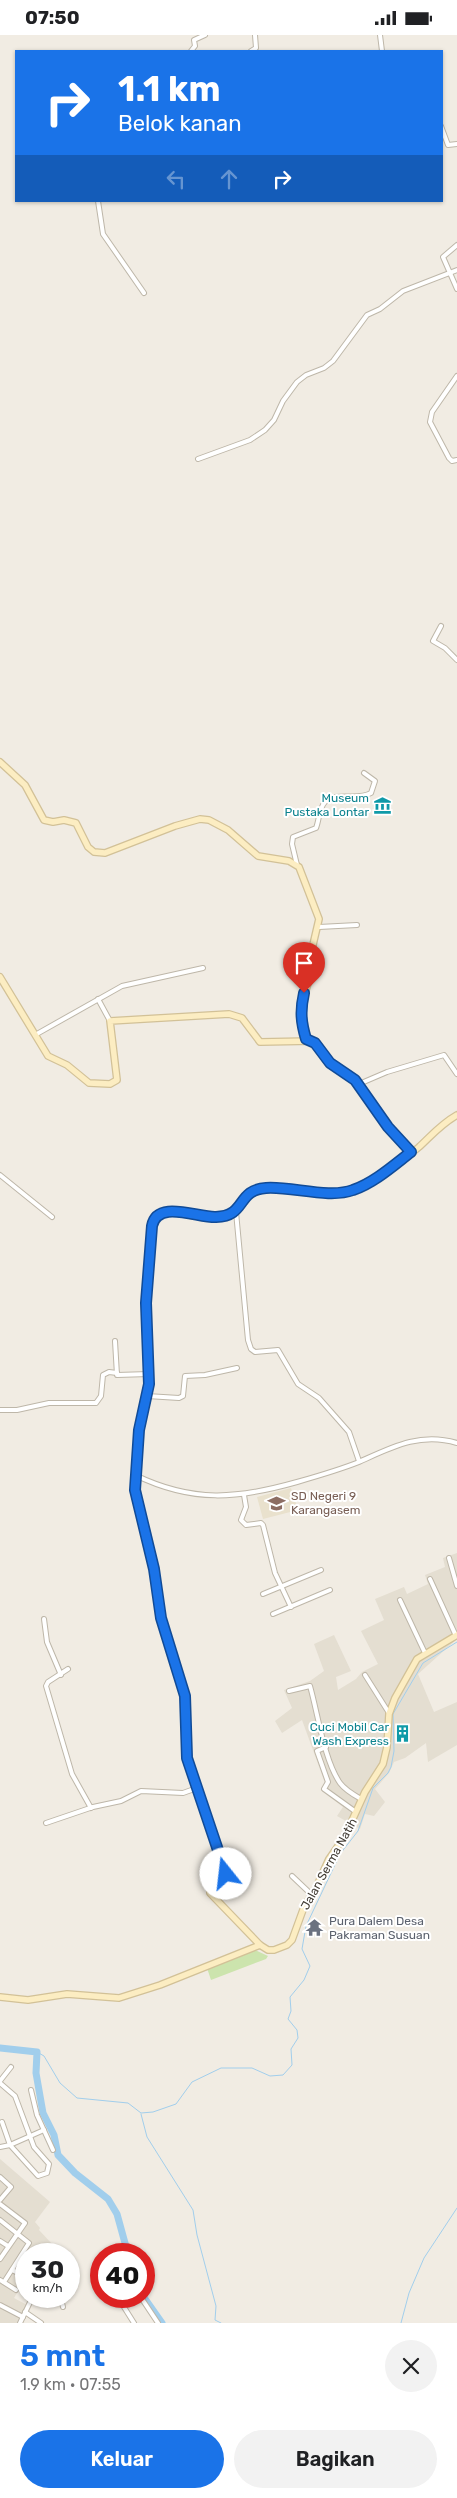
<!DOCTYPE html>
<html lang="id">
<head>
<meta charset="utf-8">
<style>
  :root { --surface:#fff; --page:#f2f2f2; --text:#202124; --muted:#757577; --accent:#1a73e8 }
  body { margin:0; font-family:Rubik,sans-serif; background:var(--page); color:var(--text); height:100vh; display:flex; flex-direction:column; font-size:19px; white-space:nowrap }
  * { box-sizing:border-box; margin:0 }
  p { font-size:16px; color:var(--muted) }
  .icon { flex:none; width:28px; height:28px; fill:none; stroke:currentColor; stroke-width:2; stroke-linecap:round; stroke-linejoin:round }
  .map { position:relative; height:2288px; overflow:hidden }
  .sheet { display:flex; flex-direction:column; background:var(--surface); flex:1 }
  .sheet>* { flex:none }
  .guide { position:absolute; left:15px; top:15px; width:428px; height:152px; border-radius:0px; box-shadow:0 1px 4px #0004; background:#1a73e8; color:#fff; overflow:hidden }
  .speed { position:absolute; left:15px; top:2208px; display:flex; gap:10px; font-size:25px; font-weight:700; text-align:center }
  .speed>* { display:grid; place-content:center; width:65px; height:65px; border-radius:50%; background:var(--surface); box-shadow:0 1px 4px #0004; line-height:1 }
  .speed small { font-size:12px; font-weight:400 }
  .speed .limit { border:8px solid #d22; background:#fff; color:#111 }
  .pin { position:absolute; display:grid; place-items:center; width:42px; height:42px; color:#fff; margin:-51px -21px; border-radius:50% 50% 50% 0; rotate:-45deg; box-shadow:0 0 5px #0007 }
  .pin .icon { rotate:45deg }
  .me { position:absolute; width:55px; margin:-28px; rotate:344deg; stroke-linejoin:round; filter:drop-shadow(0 0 4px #0008) }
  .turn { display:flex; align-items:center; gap:18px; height:105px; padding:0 20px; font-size:22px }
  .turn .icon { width:65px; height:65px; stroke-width:2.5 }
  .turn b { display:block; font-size:35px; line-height:42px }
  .lanes { display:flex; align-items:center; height:48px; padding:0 20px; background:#0003; justify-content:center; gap:25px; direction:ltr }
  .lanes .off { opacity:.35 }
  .round { display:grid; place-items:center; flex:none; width:52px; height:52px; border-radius:26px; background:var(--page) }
  .head { display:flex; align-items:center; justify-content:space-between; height:85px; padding:0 20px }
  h1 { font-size:30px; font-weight:600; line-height:38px; color:var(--accent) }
  .button { display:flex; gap:10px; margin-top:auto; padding:10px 20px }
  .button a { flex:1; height:58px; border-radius:30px; background:var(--accent); color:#fff; font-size:20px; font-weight:600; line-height:58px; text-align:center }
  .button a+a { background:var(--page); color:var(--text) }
  .status { display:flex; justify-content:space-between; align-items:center; height:35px; padding:0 25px; background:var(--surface); direction:ltr }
  .status svg { height:14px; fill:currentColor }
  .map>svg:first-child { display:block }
  .residential { fill:#e4ded1 }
  .education { fill:#e9e1cd }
  .green { fill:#cce4ad }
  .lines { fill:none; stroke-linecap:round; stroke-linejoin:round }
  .stream { stroke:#a1ceec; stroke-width:1 }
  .river { stroke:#a1ceec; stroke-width:7 }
  .street-casing { stroke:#beb7a9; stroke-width:6 }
  .secondary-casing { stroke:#d2c197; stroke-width:8 }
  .street { stroke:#fff; stroke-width:4 }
  .secondary { stroke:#fcedc2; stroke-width:5.5 }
  .route-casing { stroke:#114b97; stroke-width:12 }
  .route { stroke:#1a73e8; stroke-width:9 }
  .labels { text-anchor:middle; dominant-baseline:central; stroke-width:4; stroke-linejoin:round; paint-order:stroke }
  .culture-label { font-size:12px; fill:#0d838f; stroke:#fff; text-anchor:end }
  .education-label { font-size:12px; fill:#785e54; stroke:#fff; text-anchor:start }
  .street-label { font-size:12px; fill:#423c34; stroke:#fff }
  .worship-label { font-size:12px; fill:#5b616d; stroke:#fff; text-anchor:start }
</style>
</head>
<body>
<div class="status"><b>07:50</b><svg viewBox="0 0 49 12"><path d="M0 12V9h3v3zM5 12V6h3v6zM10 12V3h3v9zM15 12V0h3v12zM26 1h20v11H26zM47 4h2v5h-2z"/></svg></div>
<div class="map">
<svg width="457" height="2288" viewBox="0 0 457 2288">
  <rect width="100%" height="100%" fill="#f1ece3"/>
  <g class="residential">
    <path d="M457,1518V1604L418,1639L434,1677L457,1667V1710L428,1727L426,1708L405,1723L394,1727L389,1738L375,1754L385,1767L374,1781L365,1779L360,1794L337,1781L343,1772L322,1756L325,1748L302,1685L282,1698L275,1686L292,1673L284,1655L310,1646L324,1636L314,1609L334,1600L351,1636L336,1642L338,1655L356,1644L362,1637L378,1629L361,1596L384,1585L375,1564L404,1552L407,1559L428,1549L425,1540L445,1532L443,1523Z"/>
    <path d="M0,2124L50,2167L35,2187L40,2193L39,2195L52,2209L43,2219H26V2243L14,2263L27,2270L19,2288H0Z"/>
  </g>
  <path class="education" d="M291,1453L298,1475L263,1484L257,1462Z"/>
  <path class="green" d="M255,1915L268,1921L266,1924L211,1945L207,1933Z"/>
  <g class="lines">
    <g class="stream">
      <path d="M37,2017L44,2021L60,2048L77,2063L128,2068L141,2078L153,2077L176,2069L192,2047L221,2033H252L270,2041L283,2040L292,2030L291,2014L298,2003L297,1995L288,1984L291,1976L290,1962L304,1945L310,1931L302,1914L306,1891L340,1819L358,1796L373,1753L388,1738L391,1732L394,1716L393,1679L423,1628L457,1607"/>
      <path d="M141,2079L147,2102L193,2175L197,2200L216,2271L215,2285L221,2288"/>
      <path d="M401,2288L409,2258L424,2223L457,2173"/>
    </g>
    <g class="river">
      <path d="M0,2013L37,2017L36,2038L43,2078L54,2100L58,2120L75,2138L108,2164L117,2179L128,2219"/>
      <path d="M143,2261L162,2288"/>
    </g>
    <defs>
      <g id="street">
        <path d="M380,0L382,16"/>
        <path d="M191,16L195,11L194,5L205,0"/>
        <path d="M251,16L256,13L255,0"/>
        <path d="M441,91L448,110L457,109"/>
        <path d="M98,166L103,199L144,258"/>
        <path d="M457,210L443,222L457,254"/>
        <path d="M457,341L432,377L430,387L449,423L452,426L457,425"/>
        <path d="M198,424L250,405L265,395L274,385L283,366L297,347L306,340L324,333L333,326L367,280L380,274L403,256L457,235"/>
        <path d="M441,591L433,606L445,613L457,625"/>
        <path d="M297,830L292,809L293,802L316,793C319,786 319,773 325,767C335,756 358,766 371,758L375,746L364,738"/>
        <path d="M319,892L357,890"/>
        <path d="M98,964L110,986"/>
        <path d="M35,1000L122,951L203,933"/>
        <path d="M359,1049L387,1037L444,1020L457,1039"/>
        <path d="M0,1140L52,1182"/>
        <path d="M236,1177L248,1305L251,1314L255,1317L278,1315L298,1349L319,1363L349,1397L359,1426"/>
        <path d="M115,1306L117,1340L149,1339"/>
        <path d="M147,1361L179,1363L183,1361L185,1341L205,1340L237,1333"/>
        <path d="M0,1375H17L49,1368H96L101,1361L103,1340L109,1337L117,1338"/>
        <path d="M135,1440C193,1468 237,1464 297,1447C318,1441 339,1435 359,1427C392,1412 420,1397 457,1408"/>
        <path d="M244,1460L246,1472L241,1485L246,1490L261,1488L263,1490L275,1538L291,1572"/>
        <path d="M449,1523L457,1551"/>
        <path d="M430,1544L456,1601"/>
        <path d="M263,1559L321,1535"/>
        <path d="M400,1565L425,1618"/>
        <path d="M273,1579L330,1555"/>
        <path d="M44,1584L47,1607L61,1640"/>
        <path d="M68,1634L48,1647L46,1651L72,1739L91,1773"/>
        <path d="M365,1640L389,1678"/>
        <path d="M289,1656L310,1651C318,1679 324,1725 340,1748C345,1755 354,1760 361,1764"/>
        <path d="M326,1712L317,1716L328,1747L324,1754L356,1777"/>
        <path d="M46,1788L93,1772L121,1766L141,1756L183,1758L197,1753"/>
        <path d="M292,1841L312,1860"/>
        <path d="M0,2046L11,2032"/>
        <path d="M0,2048L15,2061L34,2112L49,2129L47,2138L38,2141L10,2110L2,2087"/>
        <path d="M31,2055L37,2080L53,2115"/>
        <path d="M0,2112L10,2110L44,2095"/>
        <path d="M0,2142L11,2152L0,2165"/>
        <path d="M0,2169L25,2188L0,2224"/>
        <path d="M0,2185L29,2208L4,2247"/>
        <path d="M0,2206L8,2211"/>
        <path d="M12,2235L26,2242"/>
        <path d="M0,2245L16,2255"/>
        <path d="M52,2261L62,2268L63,2272"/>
        <path d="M117,2261L134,2288"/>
        <path d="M140,2261L158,2288"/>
        <path d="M0,2270L23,2282"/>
        <path d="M25,2277L41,2288"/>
        <path d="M20,2288L33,2261"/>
      </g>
      <g id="secondary">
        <path d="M0,727L25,750L44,785L53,787L64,785L76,788L88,812L94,817L105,818L175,791L200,784L209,785L228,795L258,821L289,826L299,832L319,884L312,914V935L300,975L301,988L306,1004"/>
        <path d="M0,942L48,1021L67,1030L89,1048L110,1049L117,1045L110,986L229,979L242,983L260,1007L312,1006L330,1028L359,1049L388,1092L411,1117"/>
        <path d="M260,1910L210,1858V1853L223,1844L226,1839L187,1723L185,1661L161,1583L154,1534L135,1455L139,1395L149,1349L146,1268L153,1186L162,1177C184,1176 210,1188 231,1180C243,1175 241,1155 265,1153C291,1150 332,1165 356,1154C377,1144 401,1127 419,1112C432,1100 441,1089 457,1080"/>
        <path d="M0,1962L28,1965L67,1959L119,1963L160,1950L260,1910L268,1915H274L287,1910L292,1905L304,1872L315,1855L329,1824L345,1801L365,1757L383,1729L387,1712L389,1679L395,1663L417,1624L457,1600"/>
      </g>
    </defs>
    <use href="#street" class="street-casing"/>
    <use href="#secondary" class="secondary-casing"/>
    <use href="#street" class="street"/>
    <use href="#secondary" class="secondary"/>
  </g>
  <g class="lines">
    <defs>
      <path id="route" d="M226,1839L187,1723L185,1661L161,1583L154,1534L135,1455L139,1395L149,1349L146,1268L152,1191C157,1164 198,1183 216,1182C247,1181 236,1155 266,1153C291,1151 329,1164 353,1155C374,1148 394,1130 411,1117L388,1092L355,1045L330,1028L315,1008L306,1004C301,987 300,976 304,958"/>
    </defs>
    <use href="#route" class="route-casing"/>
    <use href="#route" class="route"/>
  </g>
  <defs>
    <symbol id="museum-bare" viewBox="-9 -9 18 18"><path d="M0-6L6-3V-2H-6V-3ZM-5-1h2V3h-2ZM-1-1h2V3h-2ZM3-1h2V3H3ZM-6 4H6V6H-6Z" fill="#0f9aa8" stroke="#fff" stroke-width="2.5" paint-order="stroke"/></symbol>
    <symbol id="school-bare" viewBox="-9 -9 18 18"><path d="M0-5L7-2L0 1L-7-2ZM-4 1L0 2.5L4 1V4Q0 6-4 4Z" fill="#8d6e63" stroke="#fff" stroke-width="2.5" paint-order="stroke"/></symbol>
    <symbol id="building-bare" viewBox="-9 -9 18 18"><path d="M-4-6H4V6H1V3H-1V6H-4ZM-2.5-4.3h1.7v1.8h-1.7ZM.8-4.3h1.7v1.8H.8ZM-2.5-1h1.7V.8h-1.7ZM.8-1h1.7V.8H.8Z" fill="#0f9aa8" stroke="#fff" stroke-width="2.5" paint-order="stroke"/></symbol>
    <symbol id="temple-bare" viewBox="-9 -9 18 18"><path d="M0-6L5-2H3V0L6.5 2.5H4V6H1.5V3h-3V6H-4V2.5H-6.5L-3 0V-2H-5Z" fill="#6b7280" stroke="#fff" stroke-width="2.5" paint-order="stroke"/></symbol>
  </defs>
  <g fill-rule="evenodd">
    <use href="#museum-bare" x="370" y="758" width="25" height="25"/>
    <use href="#school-bare" x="264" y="1456" width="25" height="25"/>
    <use href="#building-bare" x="390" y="1686" width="25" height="25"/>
    <use href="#temple-bare" x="302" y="1880" width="25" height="25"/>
  </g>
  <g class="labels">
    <g class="culture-label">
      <text x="369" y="763">Museum<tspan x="369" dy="14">Pustaka Lontar</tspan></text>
      <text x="389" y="1692">Cuci Mobil Car<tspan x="389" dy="14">Wash Express</tspan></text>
    </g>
    <g class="education-label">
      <text x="291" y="1461">SD Negeri 9<tspan x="291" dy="14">Karangasem</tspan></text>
    </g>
    <g class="street-label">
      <text transform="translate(329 1829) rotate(-61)">Jalan Serma Natih</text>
    </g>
    <g class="worship-label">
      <text x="329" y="1886">Pura Dalem Desa<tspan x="329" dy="14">Pakraman Susuan</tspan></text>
    </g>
  </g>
</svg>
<div class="speed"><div>30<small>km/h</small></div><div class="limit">40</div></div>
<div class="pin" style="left:304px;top:958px;background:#d93025"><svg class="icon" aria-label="arrive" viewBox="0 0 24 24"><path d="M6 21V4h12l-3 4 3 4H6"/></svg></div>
<svg class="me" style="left:226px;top:1839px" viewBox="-20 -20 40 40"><circle r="19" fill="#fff"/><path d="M0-13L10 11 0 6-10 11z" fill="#1a73e8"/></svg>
<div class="guide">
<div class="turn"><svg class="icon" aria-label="right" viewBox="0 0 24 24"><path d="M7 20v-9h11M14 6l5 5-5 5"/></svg><div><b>1.1 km</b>Belok kanan</div></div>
<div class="lanes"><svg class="icon off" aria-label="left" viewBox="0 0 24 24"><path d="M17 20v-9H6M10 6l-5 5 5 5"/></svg><svg class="icon off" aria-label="ahead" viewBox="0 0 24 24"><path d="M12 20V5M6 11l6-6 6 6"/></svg><svg class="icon" aria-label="right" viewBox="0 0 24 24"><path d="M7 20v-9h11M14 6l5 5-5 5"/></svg></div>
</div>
</div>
<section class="sheet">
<div class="head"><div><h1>5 mnt</h1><p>1.9 km · 07:55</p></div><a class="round"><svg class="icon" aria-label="close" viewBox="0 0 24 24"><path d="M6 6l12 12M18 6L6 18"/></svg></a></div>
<div class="button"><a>Keluar</a><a>Bagikan</a></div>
</section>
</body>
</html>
